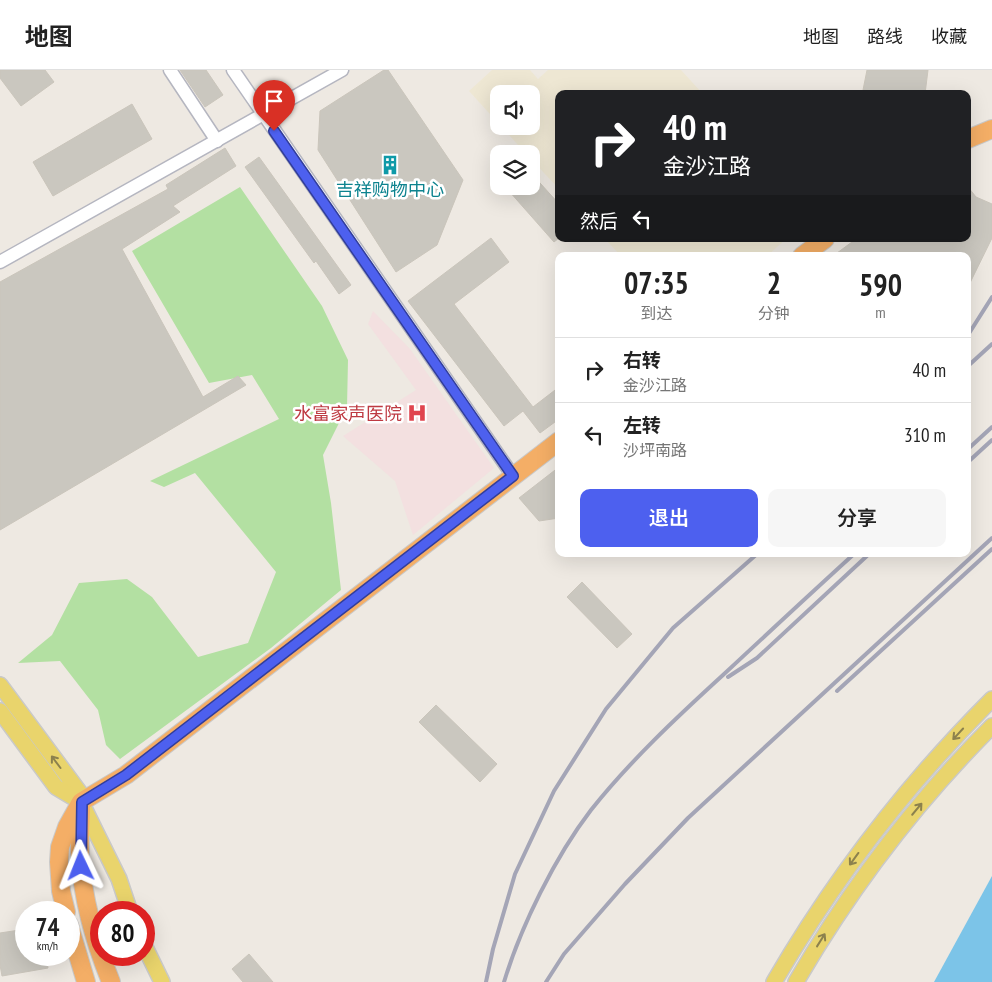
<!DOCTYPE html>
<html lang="zh">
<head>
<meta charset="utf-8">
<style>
  :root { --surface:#fff; --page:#f6f6f6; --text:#222; --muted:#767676; --line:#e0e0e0; --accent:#4d60ef }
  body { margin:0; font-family:"PT Sans Narrow","Noto Sans SC",sans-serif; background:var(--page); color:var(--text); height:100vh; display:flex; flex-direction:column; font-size:19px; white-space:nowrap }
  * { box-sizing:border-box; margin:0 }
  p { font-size:16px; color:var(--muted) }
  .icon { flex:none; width:28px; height:28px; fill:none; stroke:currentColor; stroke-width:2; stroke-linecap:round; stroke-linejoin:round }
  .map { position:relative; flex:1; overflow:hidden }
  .sheet { position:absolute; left:555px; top:182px; width:416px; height:305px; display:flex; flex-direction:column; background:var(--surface); border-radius:10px; box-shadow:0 5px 20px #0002 }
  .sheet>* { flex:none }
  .top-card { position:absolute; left:555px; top:20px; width:416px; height:152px; border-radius:10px; box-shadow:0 5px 20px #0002; background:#202124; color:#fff; overflow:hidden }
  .buttons { position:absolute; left:490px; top:15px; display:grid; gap:10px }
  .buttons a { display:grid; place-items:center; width:50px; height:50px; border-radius:10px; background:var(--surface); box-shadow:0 5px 20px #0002; font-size:25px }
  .speed { position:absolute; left:15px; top:831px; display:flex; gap:10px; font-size:25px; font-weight:700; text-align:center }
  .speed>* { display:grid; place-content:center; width:65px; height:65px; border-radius:50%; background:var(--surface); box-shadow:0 5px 20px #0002; line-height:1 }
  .speed small { font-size:12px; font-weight:400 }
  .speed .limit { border:8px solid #d22; background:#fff; color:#111 }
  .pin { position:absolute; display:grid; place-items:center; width:42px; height:42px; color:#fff; margin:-51px -21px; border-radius:50% 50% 50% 0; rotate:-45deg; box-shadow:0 0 5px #0007 }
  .pin .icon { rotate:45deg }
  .me { position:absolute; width:55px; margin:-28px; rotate:358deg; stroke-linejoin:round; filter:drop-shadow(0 0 4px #0008) }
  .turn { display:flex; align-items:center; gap:18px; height:105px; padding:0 25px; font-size:22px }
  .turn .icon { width:65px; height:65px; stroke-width:2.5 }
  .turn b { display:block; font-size:35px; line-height:42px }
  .then { display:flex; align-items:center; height:48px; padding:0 25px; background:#0003; gap:10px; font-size:19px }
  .eta { display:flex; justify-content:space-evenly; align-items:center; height:85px; text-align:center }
  .eta b { font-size:30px; font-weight:600; line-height:35px }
  .action { display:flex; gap:10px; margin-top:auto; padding:10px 25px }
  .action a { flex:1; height:58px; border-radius:10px; background:var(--accent); color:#fff; font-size:20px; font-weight:600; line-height:58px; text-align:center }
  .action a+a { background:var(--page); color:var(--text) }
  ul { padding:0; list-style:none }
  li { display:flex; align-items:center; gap:15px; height:65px; padding:0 25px; border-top:1px solid var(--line) }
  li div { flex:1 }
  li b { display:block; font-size:19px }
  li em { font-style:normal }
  header { display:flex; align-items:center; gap:30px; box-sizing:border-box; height:70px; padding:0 25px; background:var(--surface); border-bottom:1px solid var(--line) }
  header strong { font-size:24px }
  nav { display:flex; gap:28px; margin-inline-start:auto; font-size:18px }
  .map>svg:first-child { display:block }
  .education { fill:#eee7d3 }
  .medical { fill:#f3e0e0 }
  .green { fill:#b3e0a2 }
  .water { fill:#7cc4e8 }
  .building { fill:#cac7bf; stroke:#cac5bb }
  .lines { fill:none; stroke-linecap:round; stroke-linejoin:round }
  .minor-casing { stroke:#b5b6c0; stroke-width:15 }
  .major-casing { stroke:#c9c9c9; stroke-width:18 }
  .highway-casing { stroke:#c9c9c9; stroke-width:20 }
  .minor { stroke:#fff; stroke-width:12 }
  .major { stroke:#e9d46c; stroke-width:15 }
  .highway { stroke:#f4ae66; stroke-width:18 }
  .rail { stroke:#a4a5b6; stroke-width:4 }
  .oneway { stroke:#8c814d }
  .route-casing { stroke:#323e9b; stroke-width:12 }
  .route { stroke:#4d60ef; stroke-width:9 }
  .labels { text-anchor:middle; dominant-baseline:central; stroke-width:5; stroke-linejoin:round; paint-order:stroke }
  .culture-label { font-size:18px; fill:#0d838f; stroke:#fff }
  .health-label { font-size:18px; fill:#be3a42; stroke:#fff; text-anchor:end }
</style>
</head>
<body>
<header>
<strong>地图</strong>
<nav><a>地图</a><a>路线</a><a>收藏</a></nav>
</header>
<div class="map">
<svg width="992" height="912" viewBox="0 0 992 912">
  <rect width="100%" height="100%" fill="#eee9e2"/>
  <g class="education">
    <path d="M492,0H530L538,9L548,0H681L703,24H559V119L531,89V84H526L501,56H531V24H499V54L469,21Z"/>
    <path d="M605,169H786L767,186H621Z"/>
  </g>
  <path class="medical" d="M373,241L410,279L494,398L413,465L395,411L343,366L416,320L368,254Z"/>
  <path class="green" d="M240,117L322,236L348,290L347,337L323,385L331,433L341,520L271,578L120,689L106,675L98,640L60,591L18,593L52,565L79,513L127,509L152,527L198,587L248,573L276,502L195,403L164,417L150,411L279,349L252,305L209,313L132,181Z"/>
  <path class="water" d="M992,806V912H934Z"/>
  <g class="building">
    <path d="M0,0H45L54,12L21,36L0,8Z"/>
    <path d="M180,0H206L223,25L205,37Z"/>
    <path d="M384,0H388L463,110L437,175L396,202L318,80L320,41Z"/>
    <path d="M867,0H928L925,24H881L882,22L863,20Z"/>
    <path d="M132,34L152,69L53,126L33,92Z"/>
    <path d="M225,78L236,96L173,136L180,142L122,179L203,327L238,306L246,315L0,460V212L168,119L166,115Z"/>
    <path d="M259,87L351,215L339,224L316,191L314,193L245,97Z"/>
    <path d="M531,103L559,134V168L554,172L509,121L515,116H531Z"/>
    <path d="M968,117L976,127L992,134V168L968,217V186H833L856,169H968Z"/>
    <path d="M491,168L509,192L454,234L533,337L559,317V349L540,363L523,341L504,356L408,231Z"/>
    <path d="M559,397V448L539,451L519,428Z"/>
    <path d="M582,512L632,564L617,578L567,527Z"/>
    <path d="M436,635L497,694L480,712L419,652Z"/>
    <path d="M26,859V885H46L48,898L2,906L0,895V863Z"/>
    <path d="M249,884L273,912H243L232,899Z"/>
  </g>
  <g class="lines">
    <defs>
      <g id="minor">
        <path d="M170,0L217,71"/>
        <path d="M233,0L513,406"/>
        <path d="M0,192L342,0"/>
      </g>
      <g id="major">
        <path d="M0,615L80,723L81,732L119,809L130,842"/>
        <path d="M0,641L56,717L81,732"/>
        <path d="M144,875L162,912"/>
        <path d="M774,912C834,809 907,714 992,629"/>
        <path d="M796,912C850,819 916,732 992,656"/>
      </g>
      <g id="highway">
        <path d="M968,69L992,59"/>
        <path d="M802,186L825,169"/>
        <path d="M81,733C81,751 79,769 80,787C83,829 95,873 111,912"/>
        <path d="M66,842L61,821L59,792L60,777L67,757L81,732L126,705L559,371"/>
        <path d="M69,855L86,912"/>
      </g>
    </defs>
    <use href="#minor" class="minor-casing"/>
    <use href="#major" class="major-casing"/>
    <use href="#highway" class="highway-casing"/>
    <use href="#minor" class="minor"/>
    <use href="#major" class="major"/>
    <use href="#highway" class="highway"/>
    <g class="rail">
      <path d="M968,265L992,227"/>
      <path d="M968,296L992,274"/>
      <path d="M968,379L992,357"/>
      <path d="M968,392L992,370"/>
      <path d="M728,607L757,588L869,484"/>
      <path d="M837,621L992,479"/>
      <path d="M486,912L493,879L515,804L554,721L606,639L673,558L757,484"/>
      <path d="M504,912C521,856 555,787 591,740C630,691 677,647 723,605C767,564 810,524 854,484"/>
      <path d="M546,912L564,884L625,814L688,748L992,468"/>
    </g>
  </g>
  <defs><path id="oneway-shaft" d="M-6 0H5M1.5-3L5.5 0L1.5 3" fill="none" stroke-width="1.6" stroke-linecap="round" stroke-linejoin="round" transform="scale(1.25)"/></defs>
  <g class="oneway">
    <use href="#oneway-shaft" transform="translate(958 664) rotate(133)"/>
    <use href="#oneway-shaft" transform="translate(56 692) rotate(-127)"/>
    <use href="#oneway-shaft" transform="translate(917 739) rotate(-50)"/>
    <use href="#oneway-shaft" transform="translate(854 789) rotate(126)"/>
    <use href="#oneway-shaft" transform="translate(821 870) rotate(-58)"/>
  </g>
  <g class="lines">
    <defs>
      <path id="route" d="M81,796L82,732L126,705L513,406L274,61"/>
    </defs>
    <use href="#route" class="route-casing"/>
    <use href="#route" class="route"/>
  </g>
  <defs>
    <symbol id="building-bare" viewBox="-9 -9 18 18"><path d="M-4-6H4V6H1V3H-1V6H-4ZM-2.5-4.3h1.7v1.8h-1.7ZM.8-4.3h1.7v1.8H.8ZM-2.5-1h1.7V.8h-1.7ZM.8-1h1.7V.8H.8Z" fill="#0f9aa8" stroke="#fff" stroke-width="2.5" paint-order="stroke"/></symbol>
    <symbol id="hospital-bare" viewBox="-9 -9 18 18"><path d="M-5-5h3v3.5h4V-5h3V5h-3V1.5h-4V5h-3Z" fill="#e0444e" stroke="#fff" stroke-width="2.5" paint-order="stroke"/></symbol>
  </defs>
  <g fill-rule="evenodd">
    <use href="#building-bare" x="376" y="81" width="28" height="28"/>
    <use href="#hospital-bare" x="403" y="329" width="28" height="28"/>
  </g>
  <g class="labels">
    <g class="culture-label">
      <text x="390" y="119">吉祥购物中心</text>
    </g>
    <g class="health-label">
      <text x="402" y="343">水富家声医院</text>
    </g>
  </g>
</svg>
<div class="buttons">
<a><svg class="icon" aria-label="sound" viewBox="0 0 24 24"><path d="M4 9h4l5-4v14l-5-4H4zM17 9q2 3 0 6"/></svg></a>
<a><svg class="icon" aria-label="layers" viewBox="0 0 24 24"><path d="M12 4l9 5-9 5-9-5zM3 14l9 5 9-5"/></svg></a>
</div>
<div class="speed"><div>74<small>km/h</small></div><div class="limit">80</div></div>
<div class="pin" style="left:274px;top:61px;background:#d93025"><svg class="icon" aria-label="arrive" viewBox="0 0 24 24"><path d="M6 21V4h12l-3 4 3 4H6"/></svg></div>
<svg class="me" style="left:81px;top:796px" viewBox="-20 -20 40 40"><path d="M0-17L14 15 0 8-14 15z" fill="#4d60ef" stroke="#fff" stroke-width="4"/></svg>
<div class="top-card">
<div class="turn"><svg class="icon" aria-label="right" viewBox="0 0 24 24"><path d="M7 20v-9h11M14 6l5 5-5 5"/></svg><div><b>40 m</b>金沙江路</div></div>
<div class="then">然后<svg class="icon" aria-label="left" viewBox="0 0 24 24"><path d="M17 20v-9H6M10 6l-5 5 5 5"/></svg></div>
</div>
<section class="sheet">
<div class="eta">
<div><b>07:35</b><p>到达</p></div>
<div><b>2</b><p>分钟</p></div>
<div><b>590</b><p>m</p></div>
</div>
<ul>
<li><svg class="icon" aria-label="right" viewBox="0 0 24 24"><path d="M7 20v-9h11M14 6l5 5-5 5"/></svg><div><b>右转</b><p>金沙江路</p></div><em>40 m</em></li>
<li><svg class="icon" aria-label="left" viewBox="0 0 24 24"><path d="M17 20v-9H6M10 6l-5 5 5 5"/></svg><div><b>左转</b><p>沙坪南路</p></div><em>310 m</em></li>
</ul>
<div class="action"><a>退出</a><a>分享</a></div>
</section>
</div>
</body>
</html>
